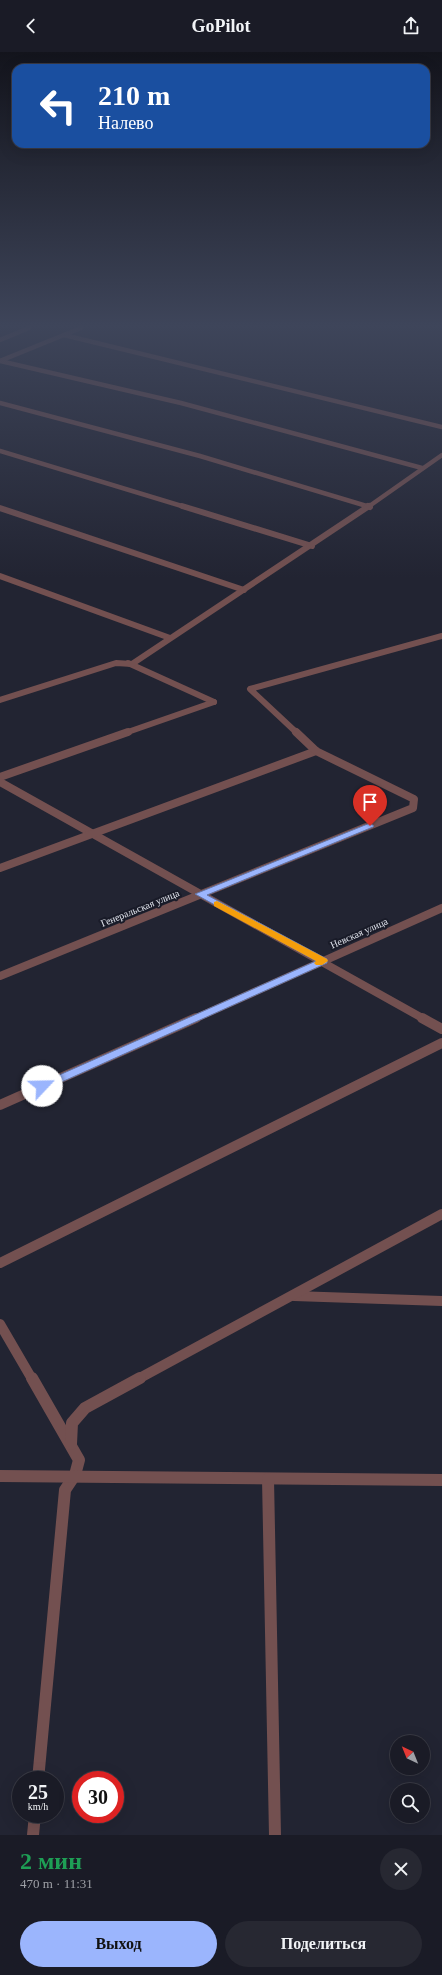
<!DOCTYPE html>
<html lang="ru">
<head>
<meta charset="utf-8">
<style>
  :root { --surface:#1a1b26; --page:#272832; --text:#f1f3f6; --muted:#9fa1a7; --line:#383943; --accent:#9bb5fd }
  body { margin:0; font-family:"Times New Roman",serif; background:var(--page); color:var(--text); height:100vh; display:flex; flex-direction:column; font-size:15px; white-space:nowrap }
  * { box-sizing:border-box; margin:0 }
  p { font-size:13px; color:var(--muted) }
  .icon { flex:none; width:22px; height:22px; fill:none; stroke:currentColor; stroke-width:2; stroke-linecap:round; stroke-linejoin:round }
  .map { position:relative; height:1783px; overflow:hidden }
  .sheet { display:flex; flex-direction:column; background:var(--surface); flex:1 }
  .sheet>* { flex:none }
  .top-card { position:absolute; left:12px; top:12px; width:418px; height:84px; border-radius:12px; box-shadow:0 4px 16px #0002,0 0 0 1px var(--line); background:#1a4fa0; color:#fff; overflow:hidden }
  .needle { width:26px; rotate:317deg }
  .tools { position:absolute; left:390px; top:1683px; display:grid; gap:8px }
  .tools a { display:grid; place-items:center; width:40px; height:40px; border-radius:50%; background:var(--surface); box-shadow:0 4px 16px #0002,0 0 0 1px var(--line); font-size:20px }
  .speed { position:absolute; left:12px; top:1719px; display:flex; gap:8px; font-size:20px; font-weight:700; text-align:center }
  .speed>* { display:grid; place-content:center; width:52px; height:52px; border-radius:50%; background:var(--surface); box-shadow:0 4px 16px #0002,0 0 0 1px var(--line); line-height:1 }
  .speed small { font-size:10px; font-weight:400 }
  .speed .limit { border:6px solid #d22; background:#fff; color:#111 }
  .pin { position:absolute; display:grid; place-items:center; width:34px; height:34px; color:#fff; margin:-41px -17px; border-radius:50% 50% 50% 0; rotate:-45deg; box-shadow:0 0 4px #0007 }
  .pin .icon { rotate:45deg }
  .me { position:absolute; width:44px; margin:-22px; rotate:66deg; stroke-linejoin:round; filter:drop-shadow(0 0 3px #0008) }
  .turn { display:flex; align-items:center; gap:14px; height:84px; padding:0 20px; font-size:18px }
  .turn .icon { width:52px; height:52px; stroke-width:2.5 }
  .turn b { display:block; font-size:28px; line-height:34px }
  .round { display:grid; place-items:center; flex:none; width:42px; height:42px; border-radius:21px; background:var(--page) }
  .summary { display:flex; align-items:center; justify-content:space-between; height:68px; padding:0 20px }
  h1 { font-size:24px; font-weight:600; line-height:30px; color:#1e9e55 }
  .action { display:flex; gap:8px; margin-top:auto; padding:8px 20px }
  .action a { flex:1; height:46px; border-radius:24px; background:var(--accent); color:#111; font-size:16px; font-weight:600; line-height:46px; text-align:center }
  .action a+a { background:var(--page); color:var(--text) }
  header { display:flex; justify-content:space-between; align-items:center; height:52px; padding:0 20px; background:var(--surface); font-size:18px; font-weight:600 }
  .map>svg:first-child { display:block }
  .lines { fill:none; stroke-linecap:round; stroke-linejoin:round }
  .street-far4 { stroke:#735050; stroke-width:4.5 }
  .street-far3 { stroke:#735050; stroke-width:6 }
  .street-far2 { stroke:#735050; stroke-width:8 }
  .street-far1 { stroke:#735050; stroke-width:10 }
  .street { stroke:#735050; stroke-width:12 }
  .route { fill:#9bb5fd; stroke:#6576a4 }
  .slow { fill:#f59e0b }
  .labels { text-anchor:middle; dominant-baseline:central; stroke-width:4; stroke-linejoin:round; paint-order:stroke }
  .street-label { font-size:10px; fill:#dfe2eb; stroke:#191b28 }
</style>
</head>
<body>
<header><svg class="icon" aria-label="back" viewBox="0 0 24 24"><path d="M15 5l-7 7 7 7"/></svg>GoPilot<svg class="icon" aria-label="share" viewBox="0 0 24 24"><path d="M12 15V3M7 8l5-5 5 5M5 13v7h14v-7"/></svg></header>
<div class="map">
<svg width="442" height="1783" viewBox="0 0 442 1783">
  <rect width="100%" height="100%" fill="#222432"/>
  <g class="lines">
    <g class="street-far4">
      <path d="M64,283L442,375"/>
      <path d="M0,288L29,276"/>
      <path d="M0,309L181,351L422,416"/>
      <path d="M0,309L81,276"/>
      <path d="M0,351L200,404L370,455"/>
      <path d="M0,399L185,455"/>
      <path d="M368,455L442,403"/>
    </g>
    <g class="street-far3">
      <path d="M182,454L312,494"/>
      <path d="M368,454L370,455"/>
      <path d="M0,456L244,538"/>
      <path d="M0,524L170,586"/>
      <path d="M128,611L214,650"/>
      <path d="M0,648L116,611L132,612L369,454"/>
      <path d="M125,681L214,650"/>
      <path d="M297,681L250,637L442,584"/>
    </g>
    <g class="street-far2">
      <path d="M0,725L128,680"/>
      <path d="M0,730L424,967"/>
      <path d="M0,816L316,699"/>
      <path d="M0,924L413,756L414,747L316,699L296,680"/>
      <path d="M194,967L442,856"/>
    </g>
    <g class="street-far1">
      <path d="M422,966L442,977"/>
      <path d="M0,1053L196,966"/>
      <path d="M0,1211L442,991"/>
      <path d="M294,1244L442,1249"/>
      <path d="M0,1272L32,1327"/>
      <path d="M138,1327L442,1162"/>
    </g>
    <g class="street">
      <path d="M32,1326L79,1408L75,1423L65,1438L38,1728"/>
      <path d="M71,1392L72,1371L85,1356L140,1326"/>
      <path d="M0,1424L442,1428"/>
      <path d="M268,1427L275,1783"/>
      <path d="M33,1783L35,1762"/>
    </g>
  </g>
  <linearGradient id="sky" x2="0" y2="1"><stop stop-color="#13141c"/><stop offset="0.52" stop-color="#3e455a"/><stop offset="1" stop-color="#3e455a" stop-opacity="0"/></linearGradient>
  <rect width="442" height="526" fill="url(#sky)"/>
  <path class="route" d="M370,771L374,774L373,775L207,843L327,907V911L46,1037H39L37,1034L39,1032L316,909L195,842Z"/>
  <path class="slow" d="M217,849L327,907L328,909L322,913H316L314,911L316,909L214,854V850Z"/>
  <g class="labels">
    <g class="street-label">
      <text transform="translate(140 856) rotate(-22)">Генеральская улица</text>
      <text transform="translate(359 881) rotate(-24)">Невская улица</text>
    </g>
  </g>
</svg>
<div class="tools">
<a><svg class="needle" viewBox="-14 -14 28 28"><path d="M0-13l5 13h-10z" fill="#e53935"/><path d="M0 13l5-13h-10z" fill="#9fa1a7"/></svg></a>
<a><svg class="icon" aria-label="search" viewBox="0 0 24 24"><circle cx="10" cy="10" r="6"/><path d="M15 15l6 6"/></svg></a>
</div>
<div class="speed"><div>25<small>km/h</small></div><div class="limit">30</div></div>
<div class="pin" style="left:370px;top:774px;background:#d93025"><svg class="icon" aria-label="arrive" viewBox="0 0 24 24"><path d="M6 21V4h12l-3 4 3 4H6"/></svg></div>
<svg class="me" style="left:42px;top:1034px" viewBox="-20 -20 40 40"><circle r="19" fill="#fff"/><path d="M0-13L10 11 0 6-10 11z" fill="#9bb5fd"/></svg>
<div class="top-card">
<div class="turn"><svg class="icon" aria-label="left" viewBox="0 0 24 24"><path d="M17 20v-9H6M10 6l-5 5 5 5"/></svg><div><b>210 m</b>Налево</div></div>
</div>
</div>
<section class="sheet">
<div class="summary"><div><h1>2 мин</h1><p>470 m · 11:31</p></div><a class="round"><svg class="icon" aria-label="close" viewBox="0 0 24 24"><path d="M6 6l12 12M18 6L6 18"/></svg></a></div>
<div class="action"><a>Выход</a><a>Поделиться</a></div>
</section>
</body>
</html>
